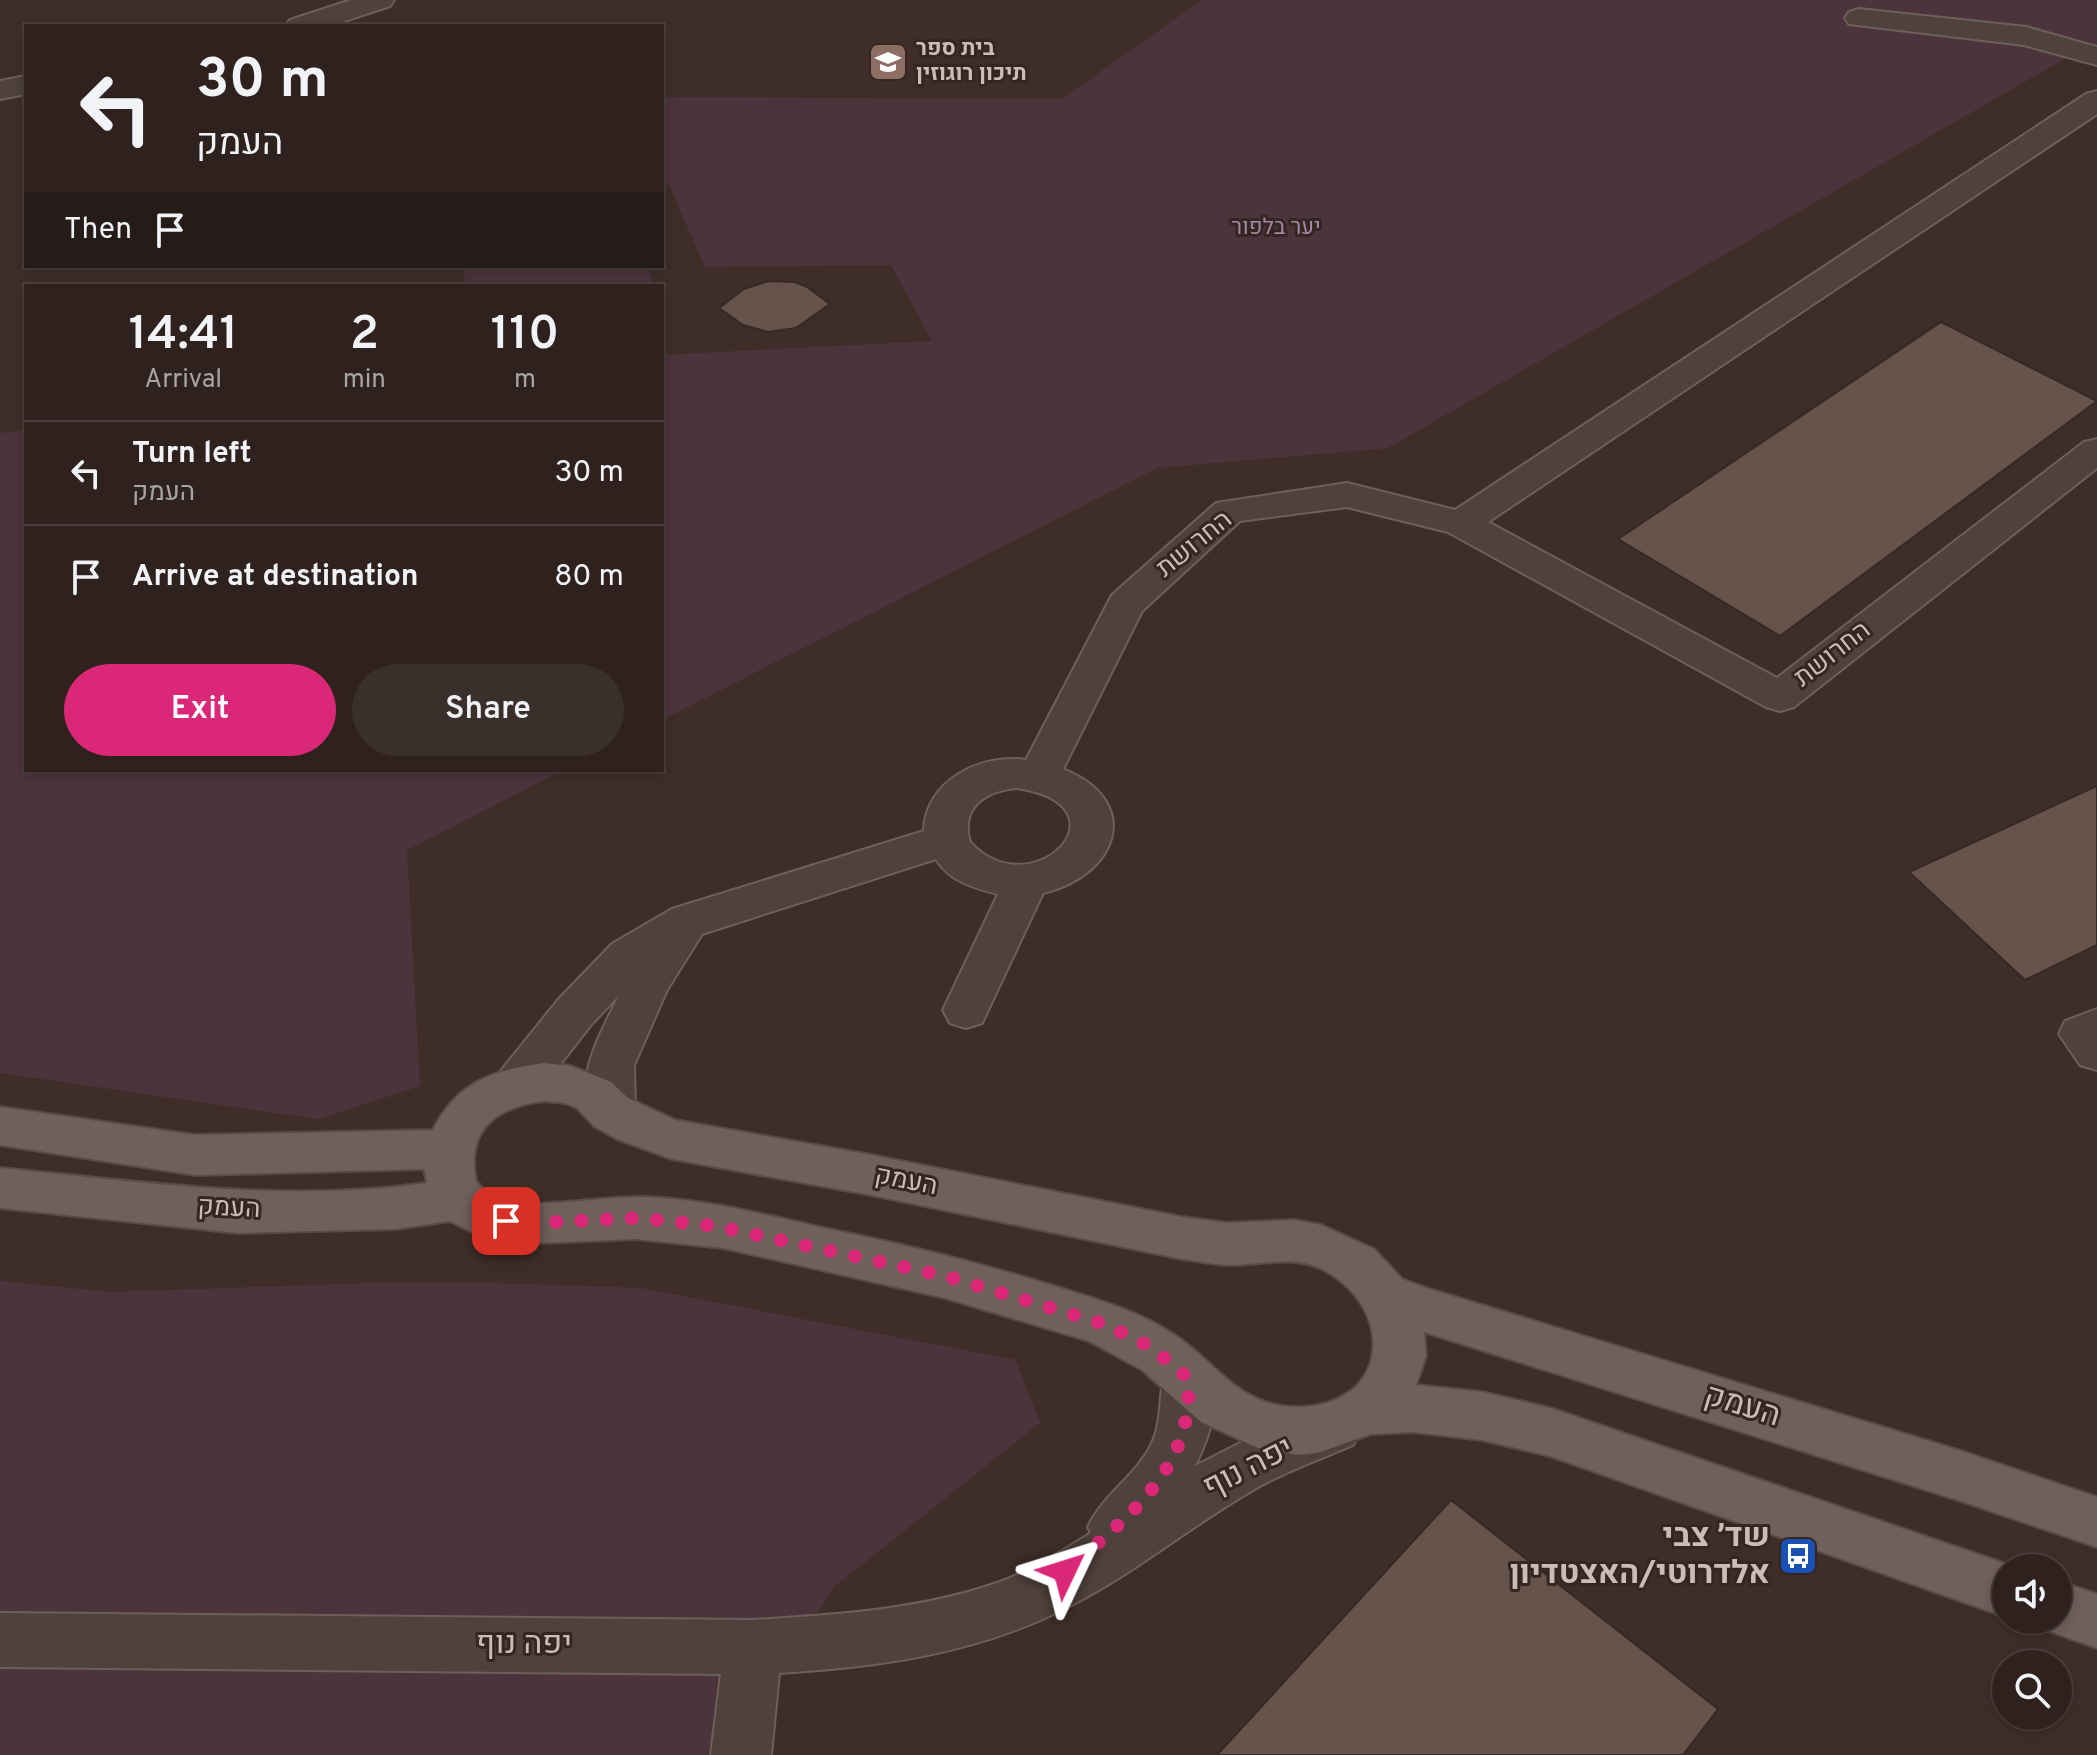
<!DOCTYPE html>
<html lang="en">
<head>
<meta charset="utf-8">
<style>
  :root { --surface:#2f221e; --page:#3b2f2b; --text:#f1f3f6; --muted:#a7a4a4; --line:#4a3f3c; --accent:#db2777 }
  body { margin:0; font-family:Overpass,Heebo,sans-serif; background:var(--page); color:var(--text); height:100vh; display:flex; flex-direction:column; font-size:30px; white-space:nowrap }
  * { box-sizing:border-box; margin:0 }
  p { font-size:26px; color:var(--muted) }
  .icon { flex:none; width:44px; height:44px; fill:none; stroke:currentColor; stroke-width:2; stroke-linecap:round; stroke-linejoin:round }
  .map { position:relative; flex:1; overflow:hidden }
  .sheet { position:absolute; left:24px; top:284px; width:640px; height:488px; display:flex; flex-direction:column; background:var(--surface); border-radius:0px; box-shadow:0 4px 12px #0003,0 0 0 2px var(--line) }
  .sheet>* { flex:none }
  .top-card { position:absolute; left:24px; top:24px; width:640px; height:244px; border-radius:0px; box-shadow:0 4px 12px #0003,0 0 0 2px var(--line); background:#2f221e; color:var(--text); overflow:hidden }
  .fabs { position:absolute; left:1992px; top:1554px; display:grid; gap:16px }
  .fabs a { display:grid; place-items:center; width:80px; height:80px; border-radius:50%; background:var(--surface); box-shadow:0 4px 12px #0003,0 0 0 2px var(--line); font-size:40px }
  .pin { position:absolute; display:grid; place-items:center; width:68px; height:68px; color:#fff; margin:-34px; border-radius:16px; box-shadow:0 4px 12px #0006 }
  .me { position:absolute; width:88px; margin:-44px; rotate:49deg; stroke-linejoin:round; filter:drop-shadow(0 0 6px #0008) }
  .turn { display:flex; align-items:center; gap:28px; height:168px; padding:0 40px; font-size:36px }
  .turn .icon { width:104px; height:104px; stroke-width:2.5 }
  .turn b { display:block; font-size:56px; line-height:68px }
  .then { display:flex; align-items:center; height:76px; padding:0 40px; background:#0003; gap:16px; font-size:30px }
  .eta { display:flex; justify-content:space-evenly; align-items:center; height:136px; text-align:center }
  .eta b { font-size:48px; font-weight:600; line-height:56px }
  .cta { display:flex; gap:16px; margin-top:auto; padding:16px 40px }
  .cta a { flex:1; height:92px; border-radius:48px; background:var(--accent); color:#fff; font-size:32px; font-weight:600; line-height:92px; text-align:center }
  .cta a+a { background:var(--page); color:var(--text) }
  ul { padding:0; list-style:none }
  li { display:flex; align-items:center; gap:24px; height:104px; padding:0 40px; border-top:2px solid var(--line) }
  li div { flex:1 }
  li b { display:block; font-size:30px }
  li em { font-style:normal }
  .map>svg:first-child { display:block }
  .green { fill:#4c343d }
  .building { fill:#66534c; stroke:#362822; stroke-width:2 }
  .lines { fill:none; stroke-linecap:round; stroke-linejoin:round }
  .minor-casing { stroke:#6d5f59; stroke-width:4 }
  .major-casing { stroke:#584a45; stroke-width:4 }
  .minor { fill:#4f413b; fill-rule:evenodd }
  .major { fill:#6f605a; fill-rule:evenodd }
  .route { stroke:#db2777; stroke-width:14; stroke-dasharray:0 25.2 }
  .labels { text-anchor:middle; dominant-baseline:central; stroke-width:6; stroke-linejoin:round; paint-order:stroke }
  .far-poi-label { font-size:22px; font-weight:bold; fill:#cabdb8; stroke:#342620; text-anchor:start }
  .far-park-label { font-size:22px; fill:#a686a8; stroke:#342620 }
  .street-label { font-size:26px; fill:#cabdb8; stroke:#342620 }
  .near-street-label { font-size:32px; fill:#cabdb8; stroke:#342620 }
  .near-poi-label { font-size:32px; font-weight:bold; fill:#cabdb8; stroke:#342620; text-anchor:end }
</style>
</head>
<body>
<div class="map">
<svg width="2097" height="1755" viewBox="0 0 2097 1755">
  <rect width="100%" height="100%" fill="#3f2e28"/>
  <g class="green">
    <path d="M1202,0H2097V46H2087L1388,448L1157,468L662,720V355L932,341L891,265L705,267L669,185L662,184V97L1062,99Z"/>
    <path d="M463,266H649L653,286H465Z"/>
    <path d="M26,430V770H564L407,850L420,1086L319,1119L0,1073V433Z"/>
    <path d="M0,1281L110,1292L371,1283H491L641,1288L1016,1360L1040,1423L835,1586L740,1731L707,1755H0Z"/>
  </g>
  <g class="building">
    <path d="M768,281L795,282L807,287L830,304L796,328L768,332L743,325L719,308L744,289Z"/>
    <path d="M1941,322L2097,401L1780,636L1618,539Z"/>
    <path d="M2097,786V945L2025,980L1909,872Z"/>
    <path d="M1451,1500L1718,1709L1683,1755H1217Z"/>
  </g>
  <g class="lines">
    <defs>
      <g id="minor">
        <path d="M351,0H394L390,6L329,26H285L290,20Z"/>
        <path d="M1859,9L2026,27L2097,47V65L2024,45L1849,24L1845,18L1849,12Z"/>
        <path d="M26,76V94L0,99V81Z"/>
        <path d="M2097,91V114L1488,522L1777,678L2084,442L2097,439V468L1794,707L1780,711L1766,707L1448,532L1347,507L1240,521L1142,611L1063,769C1145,802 1117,876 1043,893L982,1023L966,1028L950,1023L943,1010L998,894C974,888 949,881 936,859L702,934L667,990L634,1065L635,1112L628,1126L611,1131L594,1126C571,1081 600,1036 619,995L590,1026L534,1098L517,1104L500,1098L493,1085L500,1072L558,1000L612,944L672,909L924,831C925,781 981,753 1026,760L1112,595L1216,503L1347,483L1455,510L2086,94ZM1017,788C1134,806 1032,910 970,842C960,807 985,791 1017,788Z"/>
        <path d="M2097,1009V1070L2080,1065L2059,1034L2065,1021Z"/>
        <path d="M1188,1355L1207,1362C1223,1397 1211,1433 1195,1466L1248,1439L1334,1404L1353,1411L1361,1428L1353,1445C1318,1460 1281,1473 1248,1493C1185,1530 1128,1578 1062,1610C974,1654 877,1667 779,1673L771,1755H711L721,1674L0,1667V1613L753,1620C835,1615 921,1610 1000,1582C1032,1570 1062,1551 1091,1533L1088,1527C1103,1494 1138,1475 1153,1441C1164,1415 1157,1387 1169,1362Z"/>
      </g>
      <g id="major">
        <path d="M544,1063L571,1066L611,1082L628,1098L675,1120L866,1154L1182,1217L1228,1223L1294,1220L1321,1225L1374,1249L1402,1279L1426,1288L1958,1450L2097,1497V1547L1958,1500L1424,1332L1426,1356L1416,1385L1482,1392L1550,1408L2018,1568H2006V1617L1550,1456L1482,1440L1413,1432L1371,1434L1318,1453L1298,1455L1258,1448L1201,1422L1142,1370L1089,1341L945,1298L723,1248L636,1239L514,1244L478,1235L450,1221L396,1229L238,1233L0,1208V1168C142,1182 285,1203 427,1183L424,1169L195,1175L0,1145V1107L195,1135L433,1130C457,1082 493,1070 544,1063ZM544,1101L565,1103L577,1108L594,1126L617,1139L672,1159L866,1194L1182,1259C1198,1261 1214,1265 1231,1265C1260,1265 1294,1255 1322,1269C1397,1308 1391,1407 1296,1407C1237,1406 1217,1362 1173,1334C1137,1310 1095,1299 1054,1286C989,1266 924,1249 857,1235C787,1221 718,1200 646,1197C613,1196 581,1202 548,1203C520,1204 494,1204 476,1181C466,1129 496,1107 544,1101Z"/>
        <path d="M2058,1581L2097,1594V1648L2038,1627L2035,1620H2058Z"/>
      </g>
    </defs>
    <use href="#minor" class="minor-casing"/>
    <use href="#major" class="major-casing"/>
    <use href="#minor" class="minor"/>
    <use href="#major" class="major"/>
  </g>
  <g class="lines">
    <path class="route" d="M506,1221L535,1223L639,1218L715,1226L945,1276L1104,1324L1151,1347L1188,1378C1195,1469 1127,1518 1065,1571"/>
  </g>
  <defs>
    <symbol id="school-square" viewBox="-11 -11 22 22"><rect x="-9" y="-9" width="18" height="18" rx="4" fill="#8d6e63" stroke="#342620"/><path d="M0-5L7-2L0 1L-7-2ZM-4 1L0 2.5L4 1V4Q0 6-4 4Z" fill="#fff"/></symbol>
    <symbol id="bus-square" viewBox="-11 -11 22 22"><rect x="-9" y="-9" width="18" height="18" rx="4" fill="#1a4fb4" stroke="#342620"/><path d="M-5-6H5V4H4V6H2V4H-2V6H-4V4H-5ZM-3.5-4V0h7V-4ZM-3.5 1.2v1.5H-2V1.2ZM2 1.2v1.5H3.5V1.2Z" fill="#fff"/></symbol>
  </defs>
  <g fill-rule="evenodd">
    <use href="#school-square" x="866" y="40" width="44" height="44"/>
    <use href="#bus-square" x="1776" y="1534" width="44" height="44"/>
  </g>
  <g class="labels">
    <g class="far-poi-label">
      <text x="916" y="49">בית ספר<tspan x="916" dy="25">תיכון רוגוזין</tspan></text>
    </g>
    <g class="far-park-label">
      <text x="1276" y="228">יער בלפור</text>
    </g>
    <g class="street-label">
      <text transform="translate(1195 545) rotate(-39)">החרושת</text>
      <text transform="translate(1833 655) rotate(-38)">החרושת</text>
      <text transform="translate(906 1182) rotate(11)">העמק</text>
      <text transform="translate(229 1209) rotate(3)">העמק</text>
    </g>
    <g class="near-street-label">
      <text transform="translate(1742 1407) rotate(17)">העמק</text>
      <text transform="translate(1249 1469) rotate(-27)">יפה נוף</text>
      <text x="524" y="1645">יפה נוף</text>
    </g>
    <g class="near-poi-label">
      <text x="1770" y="1538">שד׳ צבי<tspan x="1770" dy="37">אלדרוטי/האצטדיון</tspan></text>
    </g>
  </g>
</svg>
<div class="fabs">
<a><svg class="icon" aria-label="sound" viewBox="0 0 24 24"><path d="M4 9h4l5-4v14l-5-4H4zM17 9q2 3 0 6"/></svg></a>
<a><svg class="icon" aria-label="search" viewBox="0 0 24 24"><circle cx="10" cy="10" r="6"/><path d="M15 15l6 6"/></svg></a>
</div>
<div class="pin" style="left:506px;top:1221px;background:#d93025"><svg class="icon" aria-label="arrive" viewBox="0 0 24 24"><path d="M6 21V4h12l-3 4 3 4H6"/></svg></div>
<svg class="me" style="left:1065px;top:1571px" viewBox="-20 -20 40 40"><path d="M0-17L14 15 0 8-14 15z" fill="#db2777" stroke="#fff" stroke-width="4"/></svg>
<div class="top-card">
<div class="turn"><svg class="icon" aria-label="left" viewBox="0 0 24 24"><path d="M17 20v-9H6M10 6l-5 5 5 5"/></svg><div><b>30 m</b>העמק</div></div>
<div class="then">Then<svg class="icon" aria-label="arrive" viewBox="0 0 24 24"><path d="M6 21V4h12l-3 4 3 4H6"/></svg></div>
</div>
<section class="sheet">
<div class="eta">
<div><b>14:41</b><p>Arrival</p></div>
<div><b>2</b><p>min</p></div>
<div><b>110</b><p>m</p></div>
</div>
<ul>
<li><svg class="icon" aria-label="left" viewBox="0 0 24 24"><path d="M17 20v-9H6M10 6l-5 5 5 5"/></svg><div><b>Turn left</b><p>העמק</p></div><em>30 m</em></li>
<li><svg class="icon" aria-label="arrive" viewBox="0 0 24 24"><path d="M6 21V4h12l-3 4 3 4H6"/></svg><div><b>Arrive at destination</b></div><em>80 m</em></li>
</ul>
<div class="cta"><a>Exit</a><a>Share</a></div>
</section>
</div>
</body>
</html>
